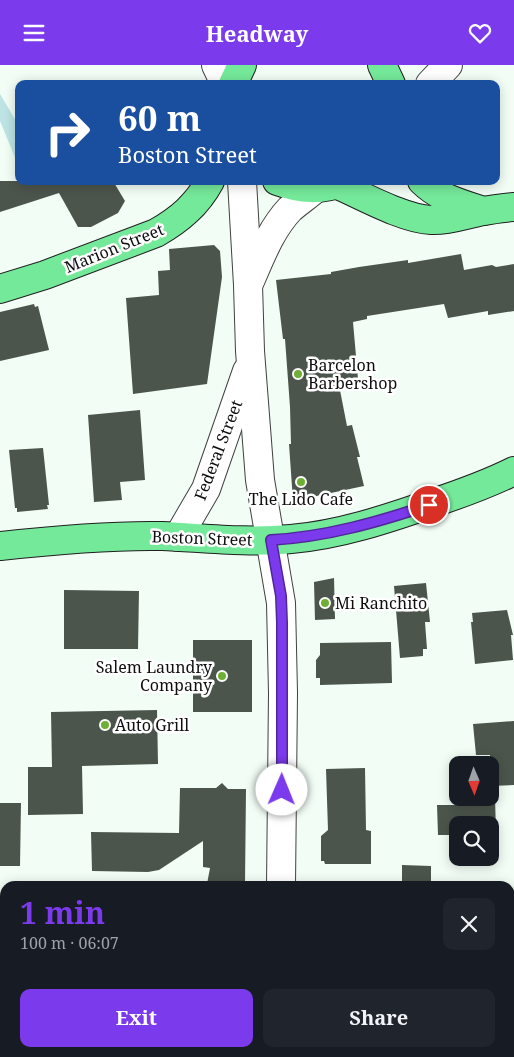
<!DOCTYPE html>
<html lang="en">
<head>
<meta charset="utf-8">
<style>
  :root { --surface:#171b24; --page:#20242c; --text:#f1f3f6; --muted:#9ea1a6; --accent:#7c3aed }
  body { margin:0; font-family:"Noto Serif",serif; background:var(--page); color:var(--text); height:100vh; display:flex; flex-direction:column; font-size:19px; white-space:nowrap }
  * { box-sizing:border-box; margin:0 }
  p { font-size:16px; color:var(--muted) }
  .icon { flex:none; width:28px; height:28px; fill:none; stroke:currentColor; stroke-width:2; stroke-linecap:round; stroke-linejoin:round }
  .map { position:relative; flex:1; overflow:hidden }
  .drawer { position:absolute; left:0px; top:816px; width:515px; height:176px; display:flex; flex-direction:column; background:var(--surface); border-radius:15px 15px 0 0; box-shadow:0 2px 12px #0003 }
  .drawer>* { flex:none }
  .guide { position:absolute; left:15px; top:15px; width:485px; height:105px; border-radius:10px; box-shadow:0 2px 12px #0003; background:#1a4fa0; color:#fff; overflow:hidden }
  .needle { width:32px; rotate:178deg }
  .tools { position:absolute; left:449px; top:691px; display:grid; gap:10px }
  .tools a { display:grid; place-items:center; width:50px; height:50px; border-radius:10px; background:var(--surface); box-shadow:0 2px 12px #0003; font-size:25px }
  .pin { position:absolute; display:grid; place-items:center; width:42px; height:42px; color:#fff; margin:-21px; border:2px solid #fff; border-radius:50%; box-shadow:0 1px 5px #0007 }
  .me { position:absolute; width:55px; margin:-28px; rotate:1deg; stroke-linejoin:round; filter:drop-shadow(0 0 4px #0008) }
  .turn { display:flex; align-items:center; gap:18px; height:105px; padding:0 20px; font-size:22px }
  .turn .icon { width:65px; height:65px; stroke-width:2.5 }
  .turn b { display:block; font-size:35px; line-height:42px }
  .round { display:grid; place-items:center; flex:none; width:52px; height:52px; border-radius:10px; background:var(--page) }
  .summary { display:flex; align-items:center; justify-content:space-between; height:85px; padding:0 20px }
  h1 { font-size:30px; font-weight:700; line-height:38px; color:var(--accent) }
  .primary-button { display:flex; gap:10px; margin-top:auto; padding:10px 20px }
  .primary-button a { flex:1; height:58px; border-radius:10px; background:var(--accent); color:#fff; font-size:20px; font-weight:700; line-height:58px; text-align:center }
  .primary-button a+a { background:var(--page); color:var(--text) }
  header { display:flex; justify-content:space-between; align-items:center; height:65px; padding:0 20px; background:var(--accent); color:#fff; font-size:22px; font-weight:700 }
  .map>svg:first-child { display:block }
  .green { fill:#bde3e4 }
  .building { fill:#4c554b }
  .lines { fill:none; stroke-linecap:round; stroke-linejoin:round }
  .minor-casing { stroke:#414141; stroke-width:30 }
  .major-casing { stroke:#1f1f1f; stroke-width:30 }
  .minor { stroke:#fff; stroke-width:28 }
  .major { stroke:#75e99a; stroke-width:28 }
  .route-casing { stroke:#51269a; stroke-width:12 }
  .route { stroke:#7c3aed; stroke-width:9 }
  .poi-dot { fill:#70af35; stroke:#fff; stroke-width:2 }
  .labels { text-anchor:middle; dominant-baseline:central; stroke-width:5; stroke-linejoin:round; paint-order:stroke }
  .street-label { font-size:16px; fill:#0e0e0e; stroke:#fff }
  .poi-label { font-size:16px; fill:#0e0e0e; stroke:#fff; text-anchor:start }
</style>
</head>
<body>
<header><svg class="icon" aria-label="menu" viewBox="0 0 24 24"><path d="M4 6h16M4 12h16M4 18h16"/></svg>Headway<svg class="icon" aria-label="heart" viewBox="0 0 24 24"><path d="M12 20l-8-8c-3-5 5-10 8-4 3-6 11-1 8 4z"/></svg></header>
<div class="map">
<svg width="514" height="992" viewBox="0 0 514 992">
  <rect width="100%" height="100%" fill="#f1fdf5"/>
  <path class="green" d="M0,29L19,61V102L0,56Z"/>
  <g class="building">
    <path d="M0,116H113L125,136L118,148L91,162H78L59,128L0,147Z"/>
    <path d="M214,180L220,186L222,212L207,319L133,329L126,233L159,230L158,206L170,205L169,184Z"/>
    <path d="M461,189L464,205L492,200L496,202L514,199V246L488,250V246L448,253L444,239L367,251V254L353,257L358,314L338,315L347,361L352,360L360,392H357L364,421L293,436L289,379H291L290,342L285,274H283L276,215L331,209V207L359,202L408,195V198Z"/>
    <path d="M34,239L35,242L38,241L49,285L0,296V247Z"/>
    <path d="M140,345L145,415L120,417L122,435L94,437L88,350Z"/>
    <path d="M43,383L49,440H47L48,444L17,447V443H15L9,385Z"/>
    <path d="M334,513L335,554L315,555L314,517Z"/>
    <path d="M426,518L430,557H425L427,584H423V591L400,593L394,521Z"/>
    <path d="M64,525L139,526L138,584H64Z"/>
    <path d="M507,545L513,570H511L513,595L475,599L471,557H473L472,548Z"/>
    <rect x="193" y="575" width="59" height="72"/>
    <path d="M391,577L392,618L320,620V613H316V595L320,590V578Z"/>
    <path d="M157,645L158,699L82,701L83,749L28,750V702H52L51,647Z"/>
    <path d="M514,656V720L490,721V690H476L473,659Z"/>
    <path d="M365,703L366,765L371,766V799H325L324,796H321V771L328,765L326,704Z"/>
    <path d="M222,718L228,724H246L245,818H239V820L207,819L210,803L203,802V776L159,805L148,807L92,806L91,767L179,768L180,723H216Z"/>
    <path d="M472,732H495L496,768L490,769V760H458V770H438L437,740H472Z"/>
    <path d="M0,738H21L20,801H0Z"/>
    <path d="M402,800L431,801V821H402Z"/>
  </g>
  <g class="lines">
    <defs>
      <g id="minor">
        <path d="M216,0L225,19"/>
        <path d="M430,19L448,0"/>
        <path d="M242,116L248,220L250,286L260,415L281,538L283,628L281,821"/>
        <path d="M250,216C261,191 271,164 290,144C298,137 307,131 315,124"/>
        <path d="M178,472L206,424L247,306"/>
        <path d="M279,992V988"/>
      </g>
      <g id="major">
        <path d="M382,0L391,19"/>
        <path d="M233,19L242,0"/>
        <path d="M277,116C301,125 322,126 346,116"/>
        <path d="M422,116C439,133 460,138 483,146"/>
        <path d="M338,120C363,131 404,154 431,155C450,156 466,149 484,146C494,144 504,143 514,142"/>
        <path d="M0,224L45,210L156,168C179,155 197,140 210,116"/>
        <path d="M0,481C54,475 108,470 162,471C205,473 248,478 291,474C339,470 387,454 433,438C460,429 488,419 514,406"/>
      </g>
    </defs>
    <use href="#minor" class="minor-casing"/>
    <use href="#major" class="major-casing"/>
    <use href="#minor" class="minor"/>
    <use href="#major" class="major"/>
  </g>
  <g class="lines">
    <defs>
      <path id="route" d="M282,725V558L281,531L271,475C326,472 378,457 429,440"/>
    </defs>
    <use href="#route" class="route-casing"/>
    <use href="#route" class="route"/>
  </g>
  <g class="poi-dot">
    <circle cx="298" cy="309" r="5"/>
    <circle cx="301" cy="417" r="5"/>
    <circle cx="325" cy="538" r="5"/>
    <circle cx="222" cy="611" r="5"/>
    <circle cx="105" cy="660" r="5"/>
  </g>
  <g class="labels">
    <g class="street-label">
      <text transform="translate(114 183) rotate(-22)">Marion Street</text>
      <text transform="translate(218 385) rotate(-69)">Federal Street</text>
      <text transform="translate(202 473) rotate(2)">Boston Street</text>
    </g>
    <g class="poi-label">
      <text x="308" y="300">Barcelon<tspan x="308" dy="18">Barbershop</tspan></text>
      <text x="301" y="434" text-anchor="middle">The Lido Cafe</text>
      <text x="335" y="538">Mi Ranchito</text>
      <text x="212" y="602" text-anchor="end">Salem Laundry<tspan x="212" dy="18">Company</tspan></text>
      <text x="115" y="660">Auto Grill</text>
    </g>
  </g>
</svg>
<div class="tools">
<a><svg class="needle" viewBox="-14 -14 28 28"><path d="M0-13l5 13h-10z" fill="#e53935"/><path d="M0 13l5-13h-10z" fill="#9ea1a6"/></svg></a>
<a><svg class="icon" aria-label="search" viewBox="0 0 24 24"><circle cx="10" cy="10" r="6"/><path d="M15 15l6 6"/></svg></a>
</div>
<div class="pin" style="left:429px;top:440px;background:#d93025"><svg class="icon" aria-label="arrive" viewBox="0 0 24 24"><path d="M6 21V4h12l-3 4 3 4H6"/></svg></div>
<svg class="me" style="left:282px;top:725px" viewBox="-20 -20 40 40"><circle r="19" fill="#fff"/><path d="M0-13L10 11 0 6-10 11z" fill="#7c3aed"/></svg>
<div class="guide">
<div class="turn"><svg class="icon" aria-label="right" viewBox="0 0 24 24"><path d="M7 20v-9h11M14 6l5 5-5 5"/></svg><div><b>60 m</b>Boston Street</div></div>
</div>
<section class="drawer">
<div class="summary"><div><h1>1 min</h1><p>100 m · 06:07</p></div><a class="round"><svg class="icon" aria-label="close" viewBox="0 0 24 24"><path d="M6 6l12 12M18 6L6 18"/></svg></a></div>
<div class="primary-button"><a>Exit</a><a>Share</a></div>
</section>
</div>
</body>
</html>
